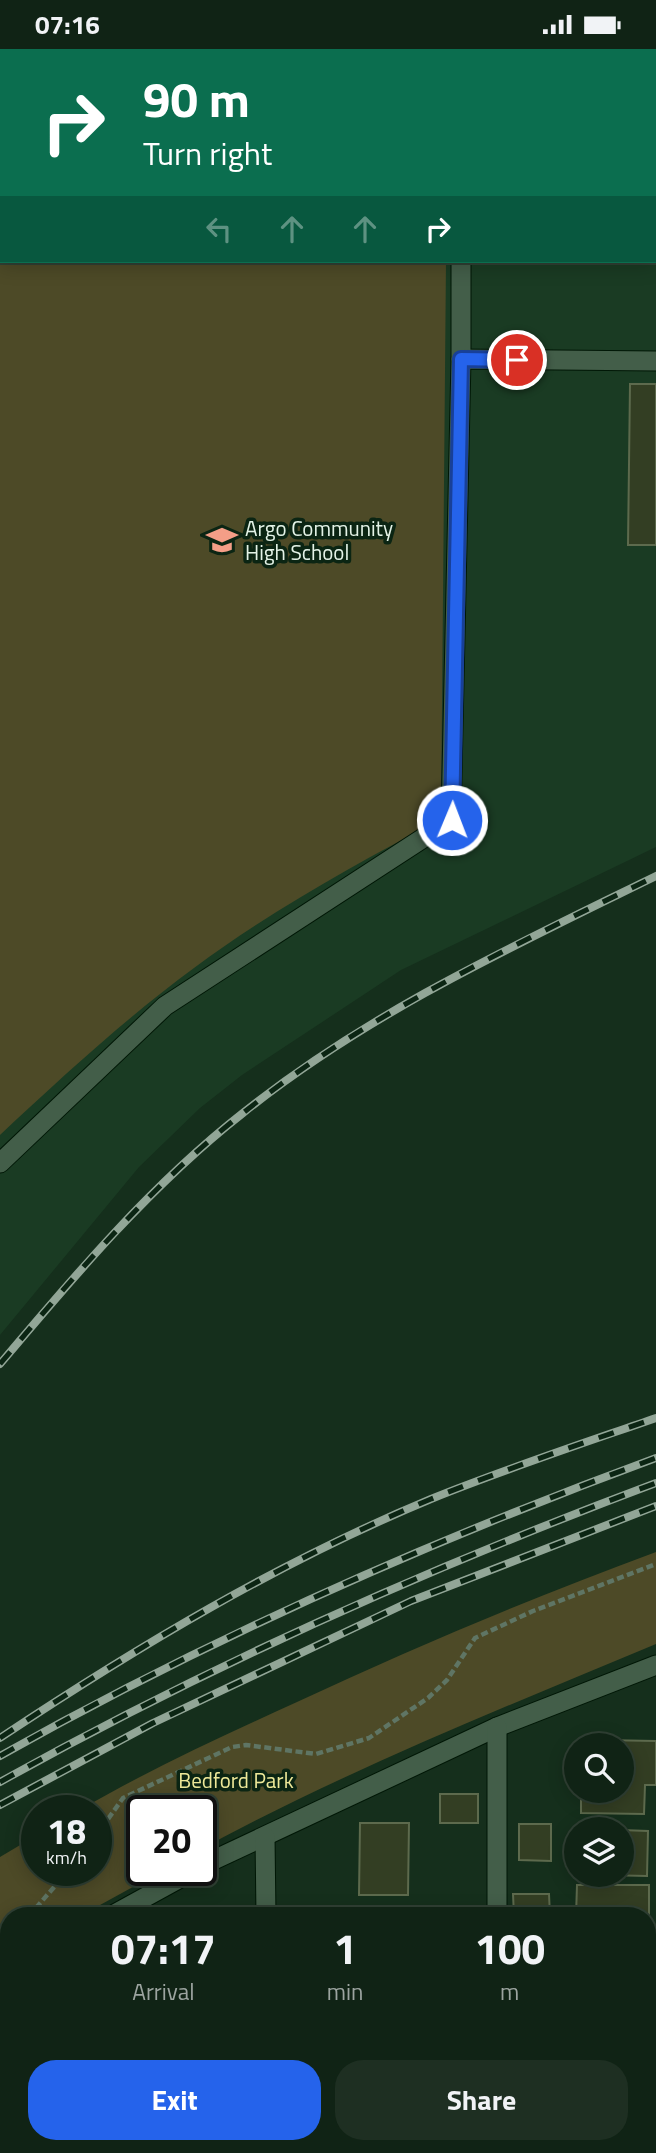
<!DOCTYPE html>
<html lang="en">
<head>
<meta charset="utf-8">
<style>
  :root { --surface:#102315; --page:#1e2f22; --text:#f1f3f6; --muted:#9ca4a0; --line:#304034; --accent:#2563eb }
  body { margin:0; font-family:"Titillium Web",sans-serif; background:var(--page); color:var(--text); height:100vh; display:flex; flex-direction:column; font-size:26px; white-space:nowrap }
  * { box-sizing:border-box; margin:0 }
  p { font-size:23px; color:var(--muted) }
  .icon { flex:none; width:38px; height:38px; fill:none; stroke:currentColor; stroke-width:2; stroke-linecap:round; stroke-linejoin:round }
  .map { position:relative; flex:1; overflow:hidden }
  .panel { position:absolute; left:0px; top:1858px; width:656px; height:247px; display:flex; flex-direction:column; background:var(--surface); border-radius:28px 28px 0 0; box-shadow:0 4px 18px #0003,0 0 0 2px var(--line) }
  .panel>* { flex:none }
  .top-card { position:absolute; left:0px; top:0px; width:656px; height:214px; box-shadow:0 4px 18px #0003,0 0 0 2px var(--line); background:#0b6e4f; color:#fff; overflow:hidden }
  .fabs { position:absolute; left:564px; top:1684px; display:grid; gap:14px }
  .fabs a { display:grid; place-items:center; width:70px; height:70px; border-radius:50%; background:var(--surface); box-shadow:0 4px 18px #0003,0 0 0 2px var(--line); font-size:35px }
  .speed { position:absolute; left:21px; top:1746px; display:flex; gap:14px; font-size:35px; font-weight:700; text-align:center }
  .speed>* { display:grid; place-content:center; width:91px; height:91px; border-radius:50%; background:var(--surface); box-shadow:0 4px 18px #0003,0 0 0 2px var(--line); line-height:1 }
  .speed small { font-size:18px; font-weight:400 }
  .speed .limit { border:4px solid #111; border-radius:10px; background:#fff; color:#111 }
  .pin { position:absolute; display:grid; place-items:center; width:60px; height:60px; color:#fff; margin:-30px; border:4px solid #fff; border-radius:50%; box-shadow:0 2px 7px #0007 }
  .me { position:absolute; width:77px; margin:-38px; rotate:1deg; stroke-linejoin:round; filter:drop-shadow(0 0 5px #0008) }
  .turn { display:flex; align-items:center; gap:24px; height:147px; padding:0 28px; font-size:32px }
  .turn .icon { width:91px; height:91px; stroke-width:2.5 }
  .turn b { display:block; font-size:49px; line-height:60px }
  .lanes { display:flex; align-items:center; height:66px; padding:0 28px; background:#0003; justify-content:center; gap:35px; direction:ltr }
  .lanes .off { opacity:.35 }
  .eta { display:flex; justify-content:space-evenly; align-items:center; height:119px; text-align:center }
  .eta b { font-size:42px; font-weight:700; line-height:49px }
  .primary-button { display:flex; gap:14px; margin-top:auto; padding:14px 28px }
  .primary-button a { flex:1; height:80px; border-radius:28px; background:var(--accent); color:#fff; font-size:28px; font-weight:700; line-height:80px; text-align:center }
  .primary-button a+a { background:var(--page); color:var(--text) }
  .status { display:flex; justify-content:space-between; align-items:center; height:49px; padding:0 35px; background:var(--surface); direction:ltr }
  .status svg { height:19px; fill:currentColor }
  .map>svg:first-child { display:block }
  .built { fill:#1a3b23; fill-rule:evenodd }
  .green { fill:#4d4a27 }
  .building { fill:#333e23; stroke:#5d6a4d; stroke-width:2 }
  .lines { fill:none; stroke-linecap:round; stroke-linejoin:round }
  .service-casing { stroke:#001706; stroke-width:21 }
  .minor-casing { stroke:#001706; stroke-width:21 }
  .path { stroke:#5f7564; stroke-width:4.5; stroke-dasharray:7 3.5; stroke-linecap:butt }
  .service { stroke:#435e49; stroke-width:19 }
  .minor { stroke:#435e49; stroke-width:19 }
  .rail-casing { stroke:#92a697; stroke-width:8 }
  .rail { stroke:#0b2513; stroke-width:5; stroke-dasharray:16; stroke-linecap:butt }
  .route-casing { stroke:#184099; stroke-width:18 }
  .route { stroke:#2563eb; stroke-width:12 }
  .labels { text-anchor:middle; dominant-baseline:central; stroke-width:7; stroke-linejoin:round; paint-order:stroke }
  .poi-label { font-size:21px; fill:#e4f3e7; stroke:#0b2513; text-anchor:start }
  .park-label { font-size:21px; fill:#eee999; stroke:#0b2513 }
</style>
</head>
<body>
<div class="status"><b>07:16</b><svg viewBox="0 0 49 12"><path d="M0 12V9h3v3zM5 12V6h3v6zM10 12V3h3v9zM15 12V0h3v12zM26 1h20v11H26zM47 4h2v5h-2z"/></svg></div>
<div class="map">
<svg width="656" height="2104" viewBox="0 0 656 2104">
  <rect width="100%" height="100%" fill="#152f1c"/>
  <path class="built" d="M0,0H656V798L401,921L242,1026L200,1059L139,1118L0,1286ZM2,2H654V212H2Z"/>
  <g class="green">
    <path d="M0,0H447L2,2V212H446L441,770C356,815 272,861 194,919C126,969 62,1028 0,1086Z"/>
    <path d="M656,1503V1595C503,1659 347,1721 201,1800V1762H142V1822H162L80,1867H9V2096L18,2097L19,2104H0V1808L37,1786V1822H96V1762H78C148,1721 223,1687 297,1653C415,1598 534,1548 656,1503Z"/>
  </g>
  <g class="building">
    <path d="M626,0H656V146L654,2Z"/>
    <path d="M630,335H656V496H628Z"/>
    <path d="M602,1691L656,1692V1736H645L644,1765L581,1764V1741H621V1696H602Z"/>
    <rect x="440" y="1745" width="38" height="29"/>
    <path d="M360,1774H409L408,1846H359Z"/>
    <path d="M519,1775H551V1812L519,1811Z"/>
    <path d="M621,1781L648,1782L647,1827L603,1826L621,1825Z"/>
    <path d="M577,1836H649V1878L648,1867H576Z"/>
    <path d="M513,1845H549L550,1867H514Z"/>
    <rect x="648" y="1893" width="8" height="38"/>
    <rect x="648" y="1946" width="8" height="38"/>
    <rect x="648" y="2001" width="8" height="38"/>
    <rect x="648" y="2053" width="8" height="38"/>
    <path d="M354,2097L416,2098V2104H354Z"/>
  </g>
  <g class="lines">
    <defs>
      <g id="service">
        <path d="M462,2V0"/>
        <path d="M461,310V212"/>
        <path d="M0,1114L165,957L451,771L461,310L656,312"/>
        <path d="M201,1817L497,1678L656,1616"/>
        <path d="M111,1867L193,1822"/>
        <path d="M497,1867V1678"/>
        <path d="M26,2096V2104"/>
        <path d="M496,2104V2096"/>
      </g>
      <g id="minor">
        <path d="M265,1788L266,1867"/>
        <path d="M266,2096V2104"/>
      </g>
    </defs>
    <use href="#service" class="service-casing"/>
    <use href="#minor" class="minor-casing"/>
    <g class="path">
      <path d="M96,1787L123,1749L232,1698L246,1696L316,1705L369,1689L428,1649L447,1631L475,1589L533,1562L656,1515"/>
      <path d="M29,1867L68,1822"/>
    </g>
    <use href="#service" class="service"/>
    <use href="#minor" class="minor"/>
    <defs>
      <g id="rail">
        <path d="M0,1315C75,1226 151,1136 243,1064C368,964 513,897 656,827"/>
        <path d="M0,1689C137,1598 279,1513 431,1450C505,1420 581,1395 656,1369"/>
        <path d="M0,1707C210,1589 430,1492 656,1409"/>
        <path d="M0,1733C210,1616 431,1518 656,1434"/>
        <path d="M0,1756L153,1674L411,1552L656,1457"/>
      </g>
    </defs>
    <use href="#rail" class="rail-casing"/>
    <use href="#rail" class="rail"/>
  </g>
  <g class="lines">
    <defs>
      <path id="route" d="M452,771L461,310L517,311"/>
    </defs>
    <use href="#route" class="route-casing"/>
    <use href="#route" class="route"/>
  </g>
  <defs>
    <symbol id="school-bare" viewBox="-9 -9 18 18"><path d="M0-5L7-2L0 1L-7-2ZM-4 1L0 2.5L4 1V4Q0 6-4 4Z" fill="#f49e87" stroke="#0b2513" stroke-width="2.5" paint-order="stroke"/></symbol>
  </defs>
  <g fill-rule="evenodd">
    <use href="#school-bare" x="200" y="469" width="44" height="44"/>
  </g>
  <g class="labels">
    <g class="poi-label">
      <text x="245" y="479">Argo Community<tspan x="245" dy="24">High School</tspan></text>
    </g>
    <g class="park-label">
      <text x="236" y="1731">Bedford Park</text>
    </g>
  </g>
</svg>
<div class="fabs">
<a><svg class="icon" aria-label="search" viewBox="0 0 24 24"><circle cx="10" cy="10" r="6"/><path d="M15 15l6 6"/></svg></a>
<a><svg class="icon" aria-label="layers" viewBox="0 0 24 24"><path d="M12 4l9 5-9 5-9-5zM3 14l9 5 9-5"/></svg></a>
</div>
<div class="speed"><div>18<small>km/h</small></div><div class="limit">20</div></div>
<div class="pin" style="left:517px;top:311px;background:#d93025"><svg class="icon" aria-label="arrive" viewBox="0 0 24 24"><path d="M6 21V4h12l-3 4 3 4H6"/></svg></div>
<svg class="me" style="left:452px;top:771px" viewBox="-20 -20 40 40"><circle r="17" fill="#2563eb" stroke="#fff" stroke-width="3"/><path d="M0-11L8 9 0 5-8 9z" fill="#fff"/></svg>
<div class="top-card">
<div class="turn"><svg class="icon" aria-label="right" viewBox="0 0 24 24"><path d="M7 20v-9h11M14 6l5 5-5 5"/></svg><div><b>90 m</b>Turn right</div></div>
<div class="lanes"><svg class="icon off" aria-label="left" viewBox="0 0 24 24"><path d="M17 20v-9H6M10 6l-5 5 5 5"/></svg><svg class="icon off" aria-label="ahead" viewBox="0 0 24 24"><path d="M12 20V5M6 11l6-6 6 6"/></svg><svg class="icon off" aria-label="ahead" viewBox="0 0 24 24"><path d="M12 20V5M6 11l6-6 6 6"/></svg><svg class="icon" aria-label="right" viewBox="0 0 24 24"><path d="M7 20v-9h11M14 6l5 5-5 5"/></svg></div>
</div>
<section class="panel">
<div class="eta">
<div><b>07:17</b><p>Arrival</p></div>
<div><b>1</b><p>min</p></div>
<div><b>100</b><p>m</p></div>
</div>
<div class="primary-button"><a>Exit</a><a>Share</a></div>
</section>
</div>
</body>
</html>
